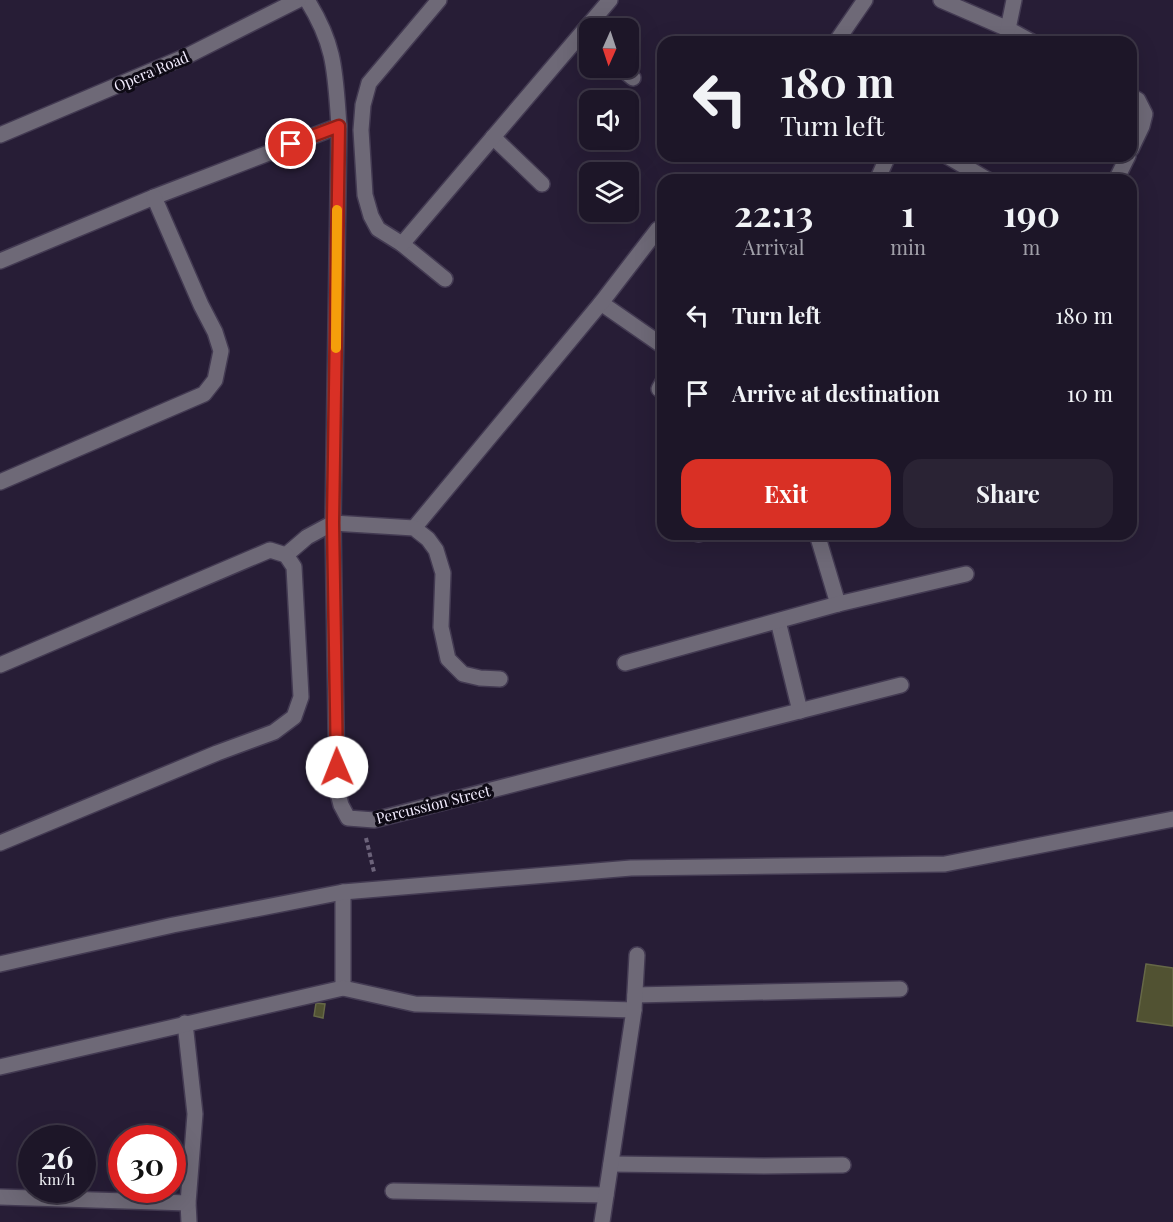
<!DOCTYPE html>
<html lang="en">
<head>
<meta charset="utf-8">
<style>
  :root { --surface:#1d1628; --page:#2a2334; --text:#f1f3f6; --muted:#a09fa8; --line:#3b3545; --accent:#d93025 }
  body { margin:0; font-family:"Playfair Display",serif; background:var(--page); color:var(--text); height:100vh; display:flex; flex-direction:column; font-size:22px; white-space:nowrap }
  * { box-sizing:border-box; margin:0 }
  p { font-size:20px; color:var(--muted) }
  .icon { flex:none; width:33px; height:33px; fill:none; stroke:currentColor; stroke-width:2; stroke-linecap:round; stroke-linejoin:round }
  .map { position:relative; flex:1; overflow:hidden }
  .panel { position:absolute; left:657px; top:174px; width:480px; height:366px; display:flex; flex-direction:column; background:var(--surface); border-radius:18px; box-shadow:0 6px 24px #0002,0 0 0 2px var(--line) }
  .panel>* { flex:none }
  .guide { position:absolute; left:657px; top:36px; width:480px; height:126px; border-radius:18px; box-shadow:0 6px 24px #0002,0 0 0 2px var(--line); background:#1d1628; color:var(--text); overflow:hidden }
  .needle { width:39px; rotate:183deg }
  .fabs { position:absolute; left:579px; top:18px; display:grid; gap:12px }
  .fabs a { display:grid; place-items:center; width:60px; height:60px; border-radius:12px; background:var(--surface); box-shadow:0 6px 24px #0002,0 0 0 2px var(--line); font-size:30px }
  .speed { position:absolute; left:18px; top:1125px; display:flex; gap:12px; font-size:30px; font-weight:700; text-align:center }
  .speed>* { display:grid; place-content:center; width:78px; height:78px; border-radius:50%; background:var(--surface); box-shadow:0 6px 24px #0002,0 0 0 2px var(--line); line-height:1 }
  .speed small { font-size:15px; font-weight:400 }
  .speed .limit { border:9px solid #d22; background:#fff; color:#111 }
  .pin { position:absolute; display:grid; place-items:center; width:51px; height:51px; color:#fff; margin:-26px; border:3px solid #fff; border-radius:50%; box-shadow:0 2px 6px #0007 }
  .me { position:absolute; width:66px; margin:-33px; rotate:359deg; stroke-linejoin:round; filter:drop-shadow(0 0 4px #0008) }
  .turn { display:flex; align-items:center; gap:21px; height:126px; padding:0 24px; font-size:27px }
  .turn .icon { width:78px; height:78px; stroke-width:2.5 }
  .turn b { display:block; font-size:42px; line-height:51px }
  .eta { display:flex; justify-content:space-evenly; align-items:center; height:102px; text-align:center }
  .eta b { font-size:36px; font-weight:700; line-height:42px }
  .cta { display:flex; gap:12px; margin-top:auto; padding:12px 24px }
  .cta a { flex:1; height:69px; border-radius:18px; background:var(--accent); color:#fff; font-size:24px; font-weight:700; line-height:69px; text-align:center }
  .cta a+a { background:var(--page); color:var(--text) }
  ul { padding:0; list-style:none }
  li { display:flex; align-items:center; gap:18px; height:78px; padding:0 24px }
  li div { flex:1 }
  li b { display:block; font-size:22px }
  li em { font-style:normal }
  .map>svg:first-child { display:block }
  .building { fill:#515232; stroke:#666847; stroke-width:1.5 }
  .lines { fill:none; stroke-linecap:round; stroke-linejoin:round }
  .minor-casing { stroke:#433a52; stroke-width:18 }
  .path { stroke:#6c637a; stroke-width:4; stroke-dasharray:4.5 3; stroke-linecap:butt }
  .minor { stroke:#6e6977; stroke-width:15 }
  .route-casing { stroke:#8d1f18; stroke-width:15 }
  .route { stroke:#d93025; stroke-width:10 }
  .slow { stroke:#f59e0b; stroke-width:10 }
  .labels { text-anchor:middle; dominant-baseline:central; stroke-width:6; stroke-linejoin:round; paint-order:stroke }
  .street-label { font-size:15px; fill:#f2ecfe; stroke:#0e0a15 }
</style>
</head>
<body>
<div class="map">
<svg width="1173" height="1222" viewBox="0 0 1173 1222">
  <rect width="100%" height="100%" fill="#271d36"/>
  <g class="building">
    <path d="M1146,964L1173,968V1026L1137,1021Z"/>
    <path d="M316,1003L325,1004L323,1018L314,1016Z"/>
  </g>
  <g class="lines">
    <defs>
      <g id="minor">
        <path d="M307,0C336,46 335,73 339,126L333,523L337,789L341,805L348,818L374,820L901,685"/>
        <path d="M439,0L369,83L363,105L361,130L365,195L371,216L378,229L402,244L445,279"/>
        <path d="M941,0L1008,29L1032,42"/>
        <path d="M1008,29L1014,0"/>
        <path d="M836,42L865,0"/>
        <path d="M621,68L633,78"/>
        <path d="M1131,96L1138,100L1145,114L1142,126L1131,149"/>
        <path d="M0,135L189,55L298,0"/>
        <path d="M493,137L542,184"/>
        <path d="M947,156L988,180"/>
        <path d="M879,176L888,156"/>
        <path d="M1116,180L1128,156"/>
        <path d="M402,244L610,0"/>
        <path d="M0,261L154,197L339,126"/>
        <path d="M601,303L663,346"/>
        <path d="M659,389L663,382"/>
        <path d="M0,482L204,394L215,380L221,351L215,332L201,305L154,197"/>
        <path d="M414,528L601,303L658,229L663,228"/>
        <path d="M698,534H699"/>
        <path d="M817,534L838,604"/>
        <path d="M286,555L307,537L333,523L414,528L428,539L436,550L443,573L441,627L448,659L463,674L480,678L500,679"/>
        <path d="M778,621L800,711"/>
        <path d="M625,663L838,604L966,574"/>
        <path d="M0,665L270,550L286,555L294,567L301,697L294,717L274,732L217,753L0,843"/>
        <path d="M343,892V988"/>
        <path d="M0,964L173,925L343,892L631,868L945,864L1173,819"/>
        <path d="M635,995L900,989"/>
        <path d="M185,1023L195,1114L188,1203L189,1222"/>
        <path d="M0,1067L343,988L415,1004L634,1010"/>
        <path d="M611,1164L764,1166L843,1165"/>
        <path d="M393,1191L606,1195"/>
        <path d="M0,1197L188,1203"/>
        <path d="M602,1222L634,1010L637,955"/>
      </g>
    </defs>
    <use href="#minor" class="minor-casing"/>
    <path class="path" d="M366,838L374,872"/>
    <use href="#minor" class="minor"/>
  </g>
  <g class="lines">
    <defs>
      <path id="route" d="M291,144L339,126L333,523L337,767"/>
    </defs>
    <use href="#route" class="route-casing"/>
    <use href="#route" class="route"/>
    <path class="slow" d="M336,348L337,210"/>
  </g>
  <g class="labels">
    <g class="street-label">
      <text transform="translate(151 71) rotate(-23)">Opera Road</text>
      <text transform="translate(433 804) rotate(-14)">Percussion Street</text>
    </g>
  </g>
</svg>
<div class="fabs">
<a><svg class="needle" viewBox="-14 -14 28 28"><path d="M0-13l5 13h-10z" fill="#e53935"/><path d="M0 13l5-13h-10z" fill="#a09fa8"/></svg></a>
<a><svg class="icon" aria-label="sound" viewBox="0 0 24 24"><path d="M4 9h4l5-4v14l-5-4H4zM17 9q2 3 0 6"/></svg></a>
<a><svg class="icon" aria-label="layers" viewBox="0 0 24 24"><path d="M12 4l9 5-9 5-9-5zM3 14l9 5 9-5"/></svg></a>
</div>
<div class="speed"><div>26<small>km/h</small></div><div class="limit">30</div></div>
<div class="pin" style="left:291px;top:144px;background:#d93025"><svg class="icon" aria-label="arrive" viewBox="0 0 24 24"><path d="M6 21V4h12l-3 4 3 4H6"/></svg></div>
<svg class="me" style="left:337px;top:767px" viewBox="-20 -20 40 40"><circle r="19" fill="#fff"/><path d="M0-13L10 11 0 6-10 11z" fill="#d93025"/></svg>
<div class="guide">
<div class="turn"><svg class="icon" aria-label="left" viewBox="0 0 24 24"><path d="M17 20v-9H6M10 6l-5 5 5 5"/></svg><div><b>180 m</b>Turn left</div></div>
</div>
<section class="panel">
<div class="eta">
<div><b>22:13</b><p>Arrival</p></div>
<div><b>1</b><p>min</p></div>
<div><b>190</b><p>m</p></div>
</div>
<ul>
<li><svg class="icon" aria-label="left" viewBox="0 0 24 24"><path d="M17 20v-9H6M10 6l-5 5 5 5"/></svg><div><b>Turn left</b></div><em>180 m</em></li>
<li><svg class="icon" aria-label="arrive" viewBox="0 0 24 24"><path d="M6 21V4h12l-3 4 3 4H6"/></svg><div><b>Arrive at destination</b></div><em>10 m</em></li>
</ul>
<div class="cta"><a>Exit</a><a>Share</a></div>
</section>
</div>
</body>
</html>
